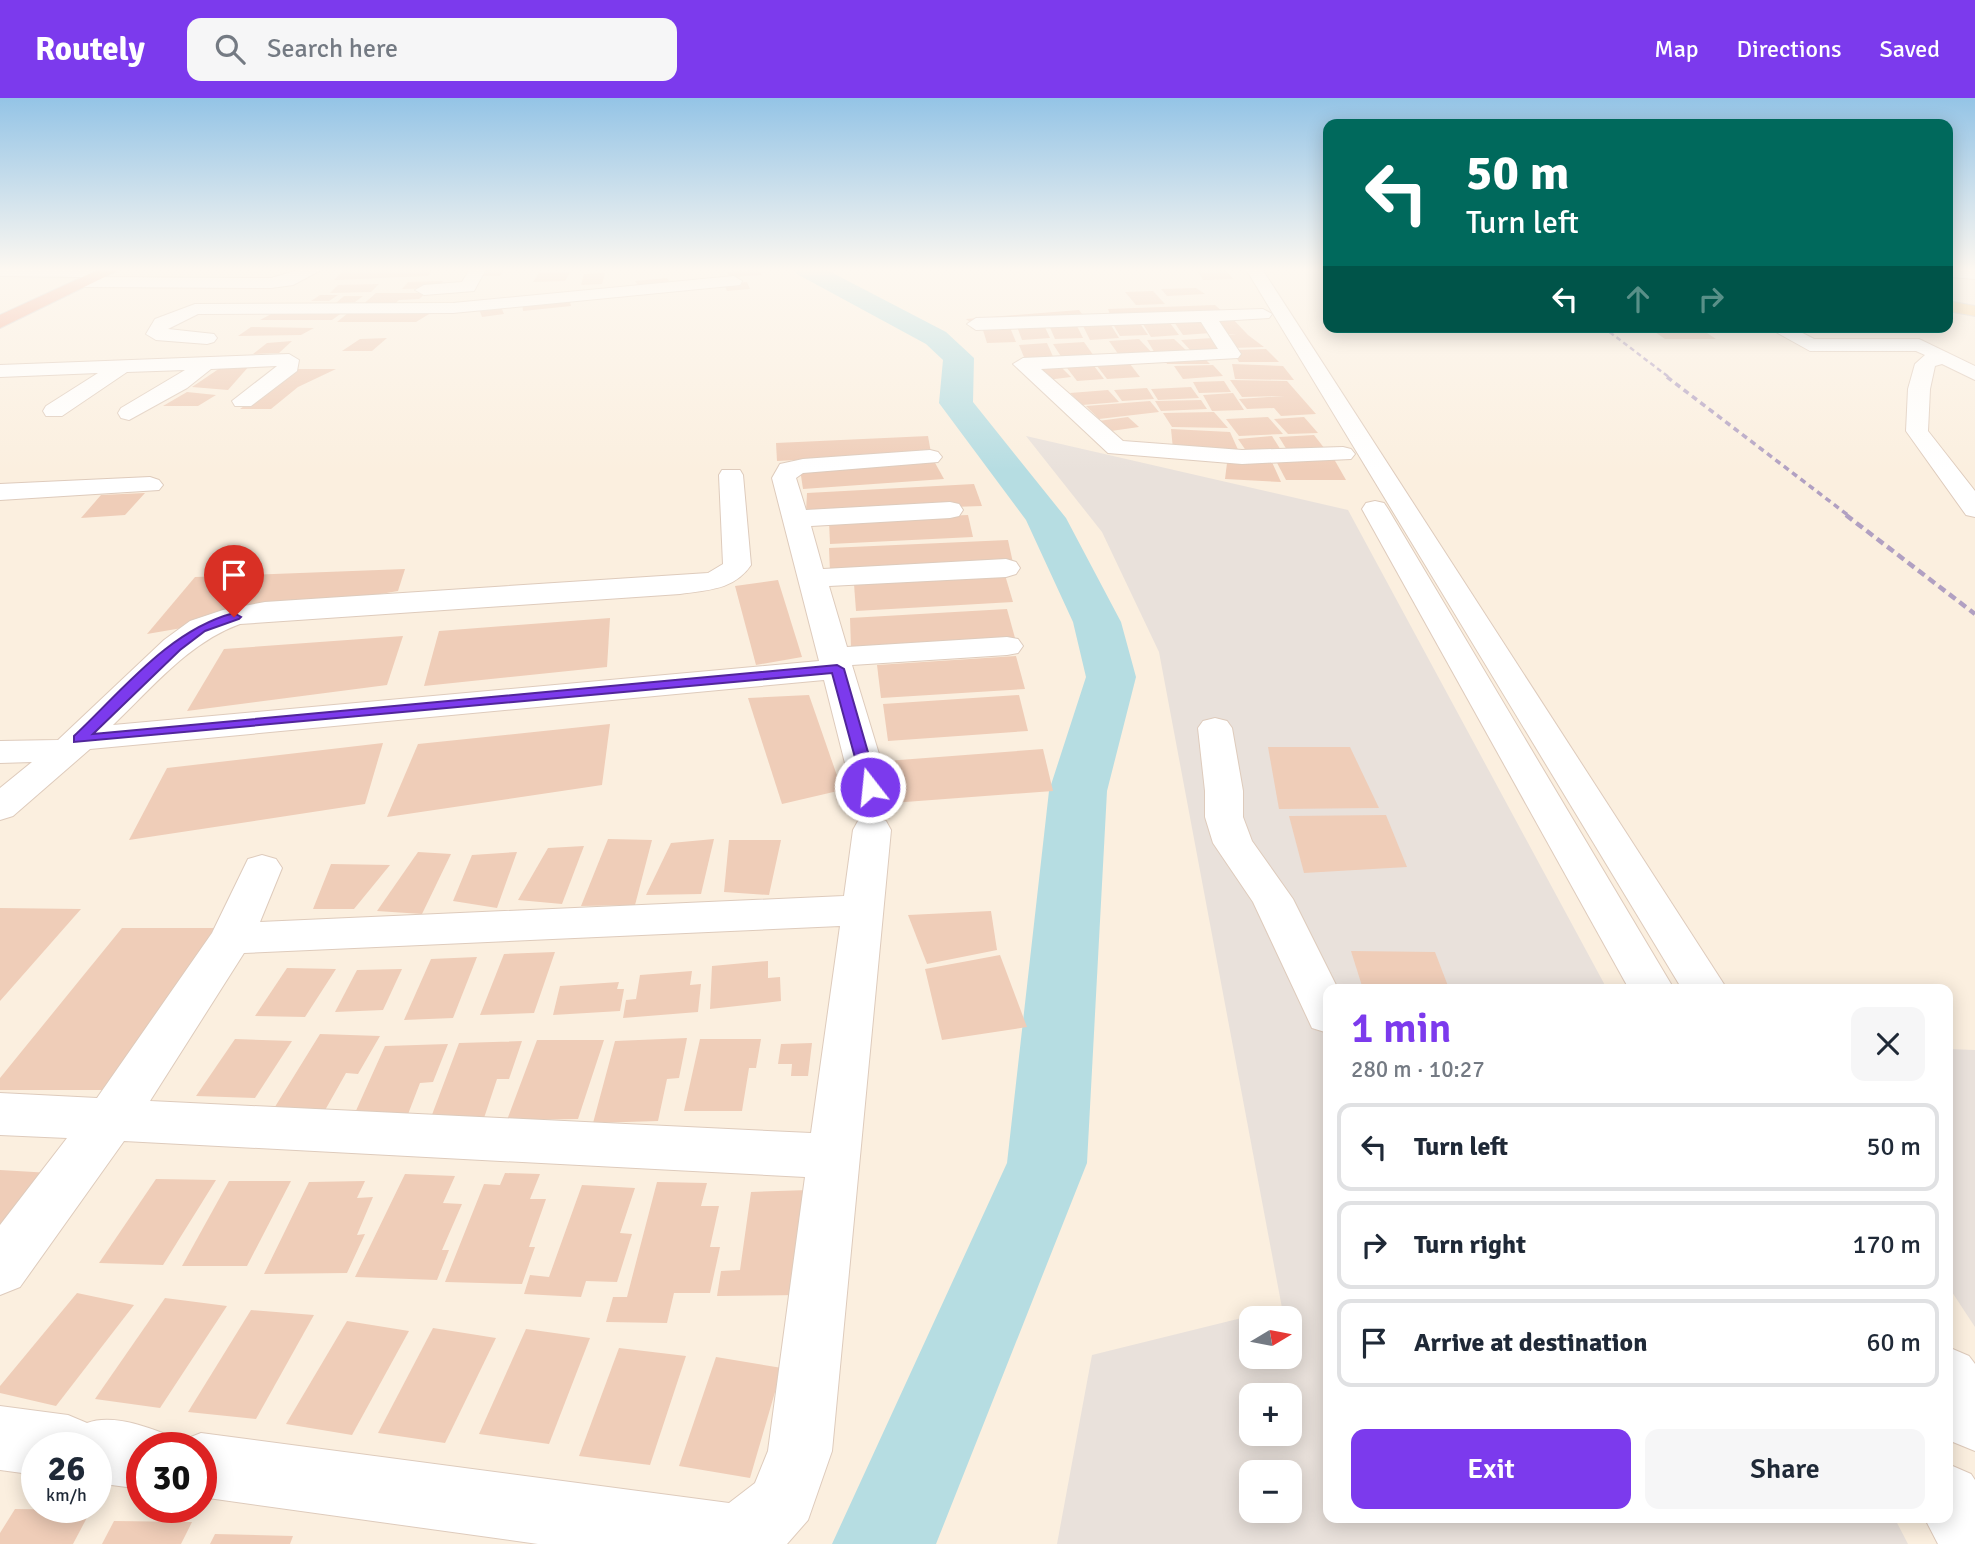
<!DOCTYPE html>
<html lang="en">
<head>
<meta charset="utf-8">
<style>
  :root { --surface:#fff; --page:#f6f6f7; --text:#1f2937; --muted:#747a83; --line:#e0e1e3; --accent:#7c3aed }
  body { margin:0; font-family:Signika,sans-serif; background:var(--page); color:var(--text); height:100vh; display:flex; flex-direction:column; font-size:26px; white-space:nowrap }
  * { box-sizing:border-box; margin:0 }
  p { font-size:23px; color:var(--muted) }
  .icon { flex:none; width:38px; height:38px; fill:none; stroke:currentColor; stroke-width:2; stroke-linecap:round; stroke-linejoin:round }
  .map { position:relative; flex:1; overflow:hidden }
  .panel { position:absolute; left:1323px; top:886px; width:630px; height:539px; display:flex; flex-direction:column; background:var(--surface); border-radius:14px; box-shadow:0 4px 18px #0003 }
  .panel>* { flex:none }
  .hud { position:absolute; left:1323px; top:21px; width:630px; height:214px; border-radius:14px; box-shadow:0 4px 18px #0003; background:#00695c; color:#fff; overflow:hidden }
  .needle { width:46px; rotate:80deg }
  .tools { position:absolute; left:1239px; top:1208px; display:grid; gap:14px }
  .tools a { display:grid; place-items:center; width:63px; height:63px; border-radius:14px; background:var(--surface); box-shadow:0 4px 18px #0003; font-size:35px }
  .speed { position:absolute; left:21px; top:1334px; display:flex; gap:14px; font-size:35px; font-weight:700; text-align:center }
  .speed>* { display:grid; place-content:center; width:91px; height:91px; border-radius:50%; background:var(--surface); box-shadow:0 4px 18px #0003; line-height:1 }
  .speed small { font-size:18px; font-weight:400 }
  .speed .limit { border:10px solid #d22; background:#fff; color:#111 }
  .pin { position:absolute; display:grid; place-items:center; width:60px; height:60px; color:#fff; margin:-72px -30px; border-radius:50% 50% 50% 0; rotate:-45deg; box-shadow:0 0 7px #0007 }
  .pin .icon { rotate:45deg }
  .me { position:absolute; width:77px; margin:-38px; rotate:344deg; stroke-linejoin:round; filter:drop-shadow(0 0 5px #0008) }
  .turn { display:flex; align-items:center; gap:24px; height:147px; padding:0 28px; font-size:32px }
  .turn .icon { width:91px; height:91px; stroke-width:2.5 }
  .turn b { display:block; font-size:49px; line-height:60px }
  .lanes { display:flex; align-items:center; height:66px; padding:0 28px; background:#0003; justify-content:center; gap:35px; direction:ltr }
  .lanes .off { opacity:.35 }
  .round { display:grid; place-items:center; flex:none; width:74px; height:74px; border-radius:14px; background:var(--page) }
  .head { display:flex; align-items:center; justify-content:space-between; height:119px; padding:0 28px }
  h1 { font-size:42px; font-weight:600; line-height:52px; color:var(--accent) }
  .button { display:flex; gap:14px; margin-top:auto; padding:14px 28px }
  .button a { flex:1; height:80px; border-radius:14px; background:var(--accent); color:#fff; font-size:28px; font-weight:600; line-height:80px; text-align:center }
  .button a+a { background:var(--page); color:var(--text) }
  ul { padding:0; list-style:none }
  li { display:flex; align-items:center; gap:21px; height:88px; margin:0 14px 10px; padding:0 14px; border:4px solid var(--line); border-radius:14px }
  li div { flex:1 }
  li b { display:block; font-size:26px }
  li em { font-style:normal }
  header { display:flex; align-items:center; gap:42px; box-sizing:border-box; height:98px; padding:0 35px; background:var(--accent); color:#fff }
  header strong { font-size:33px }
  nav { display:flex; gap:38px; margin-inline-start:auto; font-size:24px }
  .search { width:490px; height:63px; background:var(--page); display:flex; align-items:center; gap:18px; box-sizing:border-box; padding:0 24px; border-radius:14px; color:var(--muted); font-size:26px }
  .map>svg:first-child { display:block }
  .industrial { fill:#e9e1db; fill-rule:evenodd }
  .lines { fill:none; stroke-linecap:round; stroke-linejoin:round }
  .river { fill:#b6dde2; fill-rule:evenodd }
  .building { fill:#efcdb8 }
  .minor-casing { stroke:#decbbc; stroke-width:2 }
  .major-casing { stroke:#dad3d0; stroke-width:2 }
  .highway-casing { stroke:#dad3d0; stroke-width:2 }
  .minor { fill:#fff; fill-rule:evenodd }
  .major { fill:#f7d29a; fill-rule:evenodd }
  .highway { fill:#f3ae98; fill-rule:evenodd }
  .rail-far2 { stroke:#b1a0c2; stroke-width:2.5; stroke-dasharray:5 3.5; stroke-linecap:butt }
  .rail-far1 { stroke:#b1a0c2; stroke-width:3.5; stroke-dasharray:6 4.5; stroke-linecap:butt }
  .rail { stroke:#b1a0c2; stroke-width:4.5; stroke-dasharray:8 5; stroke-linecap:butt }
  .route { fill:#7c3aed; stroke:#51269a; stroke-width:2 }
</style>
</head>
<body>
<header>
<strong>Routely</strong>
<div class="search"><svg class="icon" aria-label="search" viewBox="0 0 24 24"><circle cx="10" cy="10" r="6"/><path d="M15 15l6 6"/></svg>Search here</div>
<nav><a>Map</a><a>Directions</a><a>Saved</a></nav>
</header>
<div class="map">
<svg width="1975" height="1446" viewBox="0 0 1975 1446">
  <rect width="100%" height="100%" fill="#fbefdf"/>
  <g class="industrial">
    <path d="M1026,338L1348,412L1607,891H1328V1419H1894L1908,1446H1057L1092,1257L1282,1210L1159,554L1102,434ZM1251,1220H1290V1258H1251ZM1251,1297H1290V1335H1251ZM1251,1374H1290V1412H1251Z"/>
    <path d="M1948,951L1975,952V1229L1948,1188Z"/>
  </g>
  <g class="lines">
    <path class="river" d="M793,171H825L946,234L974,260L973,304L1066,420L1121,524L1136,579L1107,693L1087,1065L936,1446H832L1007,1065L1049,693L1086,579L1073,524L1026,422L939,305L943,262L926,246L797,176Z"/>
  </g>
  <g class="building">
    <path d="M345,171H433L428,178L334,182Z"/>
    <path d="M485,171H505L500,178H480Z"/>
    <path d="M758,171L762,177L731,179L727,174Z"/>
    <path d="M1196,171H1225L1233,181L1203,182Z"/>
    <path d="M570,174L565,183L533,184L539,175Z"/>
    <path d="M605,175L602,186L581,187L584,176Z"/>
    <path d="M667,180L671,186L639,189L635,183Z"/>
    <path d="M443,183L438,190L402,191L408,184Z"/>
    <path d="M747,184L750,191L727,193L724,186Z"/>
    <path d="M379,186L371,194L330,195L338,187Z"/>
    <path d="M1196,190L1205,196L1167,198L1161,191Z"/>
    <path d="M1153,193L1165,206L1136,207L1125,194Z"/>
    <path d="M376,195H426L419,201L399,202L392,208L360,209Z"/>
    <path d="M320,197H338L329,203H311Z"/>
    <path d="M344,198H363L355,204L336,205Z"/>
    <path d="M569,200L571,208L523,213L522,204Z"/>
    <path d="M1215,207L1225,216L1111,219L1108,211Z"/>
    <path d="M501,209L504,216L482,219L479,211Z"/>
    <path d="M1079,212L1085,220L971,225L966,221Z"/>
    <path d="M434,213L416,224H337L348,215Z"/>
    <path d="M275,214H343L332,222H260Z"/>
    <path d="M1230,218L1248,237L1264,249L1232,250L1223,238L1236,236L1224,237L1211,220Z"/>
    <path d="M1198,220L1211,235L1183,237L1172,221Z"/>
    <path d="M1137,221L1148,237L1120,238L1111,223Z"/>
    <path d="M1167,221L1179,237L1151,239L1141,223Z"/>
    <path d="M1075,224L1083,240L1055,241L1048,225Z"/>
    <path d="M1109,224L1119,240L1090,242L1082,226Z"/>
    <path d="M1043,225L1050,240L1022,242L1016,226Z"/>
    <path d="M1009,227L1016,244L987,245L982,229Z"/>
    <path d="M251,229L314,230L301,237L238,238Z"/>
    <path d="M1648,229H1698L1716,241H1665Z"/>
    <path d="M387,240L372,253H342L360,241Z"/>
    <path d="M1212,240L1224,252L1192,254L1181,242Z"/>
    <path d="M1139,241L1154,257L1121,260L1109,243Z"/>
    <path d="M1174,241L1188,254L1156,257L1147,242Z"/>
    <path d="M292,243L279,255L253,256L267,245Z"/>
    <path d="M1084,244L1096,261L1064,263L1053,246Z"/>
    <path d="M1047,245L1055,263L1026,264L1019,247Z"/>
    <path d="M1266,251L1279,264H1239L1232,252Z"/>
    <path d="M1202,258L1210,266H1167L1163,259Z"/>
    <path d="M1127,262L1140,279L1107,281L1094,264Z"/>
    <path d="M1091,264L1104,281L1077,283L1064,266Z"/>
    <path d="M1057,265L1071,279L1047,282L1029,268Z"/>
    <path d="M226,266L250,267L228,292L192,289Z"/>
    <path d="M1232,266L1283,268L1294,282L1235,281Z"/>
    <path d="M1213,267L1223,278L1183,281L1174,268Z"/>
    <path d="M295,271H336L298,289L271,311H240Z"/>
    <path d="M1230,282L1287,283L1316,316L1281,318L1274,310L1247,311L1239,301L1285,298L1242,299Z"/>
    <path d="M1224,283L1231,294L1199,295L1193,284Z"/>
    <path d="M1191,289L1199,300L1158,302L1151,291Z"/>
    <path d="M1147,290L1154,301L1122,303L1114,292Z"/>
    <path d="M1108,292L1119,304L1082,307L1070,295Z"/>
    <path d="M187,294L216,297L198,308H163Z"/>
    <path d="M1233,295L1244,312L1212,313L1203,297Z"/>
    <path d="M1201,302L1207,311L1161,313L1155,303Z"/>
    <path d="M1150,303L1159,314L1099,321L1086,308Z"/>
    <path d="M1214,314L1228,330L1172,329L1163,315Z"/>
    <path d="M1128,319L1139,329L1111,333L1098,323Z"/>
    <path d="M1268,319L1283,336L1239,338L1226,321Z"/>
    <path d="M1304,319L1318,335L1288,336L1274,321Z"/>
    <path d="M1171,331L1230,334L1240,356L1173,351Z"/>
    <path d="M1314,337L1328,355L1290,357L1279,339Z"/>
    <path d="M928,338L931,355L777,363L776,345Z"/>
    <path d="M1272,338L1284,357H1249L1238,341Z"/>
    <path d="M1275,361H1334L1346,382H1286Z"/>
    <path d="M1271,362L1281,384L1225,381L1227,365Z"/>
    <path d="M934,363L944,381L803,391L800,371Z"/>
    <path d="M974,386L982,408L806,414L807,395Z"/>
    <path d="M145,395L125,417L81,420L101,397Z"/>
    <path d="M968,417L973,439L830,446L829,423Z"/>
    <path d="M1008,442L1013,465L830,474L829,450Z"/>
    <path d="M405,471L398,493L147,536L195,479Z"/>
    <path d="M1005,477L1013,504L856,513L854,486Z"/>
    <path d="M778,482L802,559L756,567L735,488Z"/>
    <path d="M1007,511L1015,540L851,550L850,520Z"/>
    <path d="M610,520L607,569L424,588L439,533Z"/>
    <path d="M403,538L387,587L187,613L224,551Z"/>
    <path d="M1016,558L1025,591L881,600L877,567Z"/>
    <path d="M809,597L842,692L782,706L748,600Z"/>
    <path d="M1019,597L1028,633L888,643L883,606Z"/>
    <path d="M610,626L602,687L387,719L418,646Z"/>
    <path d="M383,645L365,706L129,742L167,670Z"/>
    <path d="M1268,649H1350L1379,710L1279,711Z"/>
    <path d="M1043,651L1053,693L892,705L886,663Z"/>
    <path d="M1386,717L1407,769L1304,775L1289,718Z"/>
    <path d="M608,741L652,742L635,807L581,808Z"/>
    <path d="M714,741L701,796L646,797L671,745Z"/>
    <path d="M729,742H781L769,797L724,794Z"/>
    <path d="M584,748L562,806L518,802L548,750Z"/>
    <path d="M418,754L451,756L422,816L377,813Z"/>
    <path d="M517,754L497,810L453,803L472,757Z"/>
    <path d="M331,766L390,767L354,811H313Z"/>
    <path d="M0,810L81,811L0,903Z"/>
    <path d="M991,813L997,852L927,866L908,817Z"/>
    <path d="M122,830H229L115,992H0V980Z"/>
    <path d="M1351,853L1435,854L1448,888H1362Z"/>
    <path d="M555,854L534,915L480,917L504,856Z"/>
    <path d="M1000,857L1027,929L942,942L925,871Z"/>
    <path d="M477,859L453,920L404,922L431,861Z"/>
    <path d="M768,863V880L780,879L781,903L710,911L712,868Z"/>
    <path d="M287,870L336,871L305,919L255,918Z"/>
    <path d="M402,871L383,912L335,914L357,872Z"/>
    <path d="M692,873L690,887L701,886L698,914L623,920L626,902L636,901L640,877Z"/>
    <path d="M619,884L617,891H624L620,913L553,917L560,888Z"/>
    <path d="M320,936L380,938L358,976L346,975L324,1014L273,1012Z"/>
    <path d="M687,940L679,980L667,981L658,1023L593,1025L615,943Z"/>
    <path d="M235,941L292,943L255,1000L196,998Z"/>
    <path d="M700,941H761L756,970H749L742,1013H684Z"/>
    <path d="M537,942H604L578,1021L507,1022Z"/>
    <path d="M522,943L509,981H497L484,1020L430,1022L459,945Z"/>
    <path d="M812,945L808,978H791L792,966H778L781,946Z"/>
    <path d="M448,946L433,984L420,985L405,1024L350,1026L385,948Z"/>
    <path d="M0,1072L51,1075L0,1144Z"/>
    <path d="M505,1075L540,1076L530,1101H546L529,1149H535L522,1186L445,1184L484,1086L500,1087Z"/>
    <path d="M405,1076L455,1078L443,1105L462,1106L442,1152H449L437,1182L355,1179Z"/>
    <path d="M156,1081L216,1082L163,1167L99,1165Z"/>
    <path d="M229,1083H291L247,1168H182Z"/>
    <path d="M365,1083L357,1100L373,1099L357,1137L365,1136L347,1175L264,1176L309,1084Z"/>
    <path d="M657,1084L707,1085L701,1108H719L710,1149H720L710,1195H674L667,1225L606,1224L613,1199H627Z"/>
    <path d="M582,1087L635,1090L620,1135L632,1136L617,1184L586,1183L581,1199L524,1196L530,1177L549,1179Z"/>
    <path d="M809,1092L799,1197L717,1198L721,1173L740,1172L751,1094Z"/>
    <path d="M77,1195L134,1207L56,1308L0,1295V1288Z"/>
    <path d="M165,1200L227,1208L160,1310L95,1301Z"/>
    <path d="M251,1212L314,1217L256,1321L188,1314Z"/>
    <path d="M347,1223L409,1233L352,1337L286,1326Z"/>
    <path d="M433,1230L496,1240L445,1345L378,1335Z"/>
    <path d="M526,1231L590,1240L549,1346L479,1336Z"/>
    <path d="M619,1250L686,1258L650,1367L579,1358Z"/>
    <path d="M716,1259L782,1270L750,1380L679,1368Z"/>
    <path d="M15,1411L91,1412L73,1446H0V1435Z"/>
    <path d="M114,1423L192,1424L181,1446H102Z"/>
    <path d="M215,1436L293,1438L290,1446H210Z"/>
  </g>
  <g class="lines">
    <defs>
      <g id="minor">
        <path d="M0,171H90V178L84,179L271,180L302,171H323L293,187L271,190L84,189L76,184L84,179L0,178Z"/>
        <path d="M470,171H486L474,193L424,197L415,192L424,187L462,184Z"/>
        <path d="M1246,171H1262L1727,891H1682Z"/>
        <path d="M1948,171H1975V181L1951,179L1948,177Z"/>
        <path d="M734,178L742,183L740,187L453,215L198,216L168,231L214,236L217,240L214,244L207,246L156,242L146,236L155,221L195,206L453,205Z"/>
        <path d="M1263,211L1272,216L1269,220L1219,223L1241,256L1238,260L1041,271L1123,343L1242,352L1343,349L1351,351L1355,356L1351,361L1242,366L1108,355L1013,266L1023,260L1218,251L1201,224L976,232L967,226L976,220Z"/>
        <path d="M1767,229H1791L1814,241H1919L1975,268V282L1942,266L1935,268L1930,291L1928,333L1975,393V419L1966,417L1906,333L1908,291L1915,266L1925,257L1916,253H1810Z"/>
        <path d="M289,256L299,262L297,273L251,308H235L232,303L277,268L211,271L187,290L129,322L121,320L118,315L121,310L185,272L127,274L62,318H46L43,313L46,308L98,275L0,279V267Z"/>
        <path d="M930,352L938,354L942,359L938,364L803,375L796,380L806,412L950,404L959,406L963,412L959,418L950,420L811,428L823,471L1006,461L1016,464L1020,470L1016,476L1006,479L829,488L847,549L1007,539L1018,541L1023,548L1018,555L1007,557L852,567L889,689L883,697L870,700L857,697L851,689L824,582L90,651L13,718L0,722V690L32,664L0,665V643L58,642L164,542L190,523L223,512L265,504L708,475L723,466L719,377L722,372H740L743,377L751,467C734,492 708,492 680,496L240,526C188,545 153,589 113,627L819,563L772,380L780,366L803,361Z"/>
        <path d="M150,379L159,382L163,387L159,392L0,402V386Z"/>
        <path d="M1375,403L1384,405L1388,411L1674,891H1629L1362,411L1366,405Z"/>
        <path d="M1215,620L1227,623L1232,630L1243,693V719L1252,743L1293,801L1338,891H1328V935L1312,930L1253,804L1213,745L1205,719V693L1198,630L1203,623Z"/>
        <path d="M872,720L886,723L891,732L832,1353L808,1422L787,1446H538L201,1399V1349H176L178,1344L201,1335L729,1405L755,1385L768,1353L805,1079L124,1043L20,1189L0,1197V1127L67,1040L0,1037V995L97,1000L212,835L248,761L262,757L276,761L282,770L260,824L844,798L853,732L858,723ZM840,828L811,1035L150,1003L244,855Z"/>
        <path d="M1948,1249L1969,1258L1975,1266V1353L1953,1344L1948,1336Z"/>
        <path d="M0,1308L68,1317L87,1325C110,1316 143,1327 165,1336L170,1349H142V1391L96,1385V1349H37V1377L0,1372Z"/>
        <path d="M1948,1366L1971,1376L1975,1382V1446H1938L1924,1419H1948Z"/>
      </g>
      <path id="major" d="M1948,203L1975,208V218L1948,213Z"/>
      <path id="highway" d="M100,171H121L0,230V217Z"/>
    </defs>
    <use href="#minor" class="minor-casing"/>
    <use href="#major" class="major-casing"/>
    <use href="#highway" class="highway-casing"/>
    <use href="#minor" class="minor"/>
    <use href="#major" class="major"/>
    <use href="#highway" class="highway"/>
    <path class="rail-far2" d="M1603,229L1670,280"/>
    <path class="rail-far1" d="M1667,279L1849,418"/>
    <path class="rail" d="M1846,417L1975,516"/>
  </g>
  <linearGradient id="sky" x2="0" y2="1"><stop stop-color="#94c4e6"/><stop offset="0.46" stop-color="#fdf8f1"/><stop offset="1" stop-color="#fdf8f1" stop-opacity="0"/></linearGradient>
  <rect width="1975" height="373" fill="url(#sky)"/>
  <path class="route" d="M234,515L241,519L239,521L205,533L180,552L93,636L837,567L844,571L878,689L870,694L863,689L832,575L74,644V638C122,593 169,532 234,515Z"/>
</svg>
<div class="tools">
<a><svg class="needle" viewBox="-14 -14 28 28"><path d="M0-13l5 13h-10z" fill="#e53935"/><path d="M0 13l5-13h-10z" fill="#747a83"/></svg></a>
<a>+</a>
<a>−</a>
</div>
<div class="speed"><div>26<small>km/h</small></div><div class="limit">30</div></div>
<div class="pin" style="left:234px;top:519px;background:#d93025"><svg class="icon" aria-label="arrive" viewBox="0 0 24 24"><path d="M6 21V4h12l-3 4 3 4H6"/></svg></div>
<svg class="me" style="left:870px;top:689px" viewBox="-20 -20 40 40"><circle r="17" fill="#7c3aed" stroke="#fff" stroke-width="3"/><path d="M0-11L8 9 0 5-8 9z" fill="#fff"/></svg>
<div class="hud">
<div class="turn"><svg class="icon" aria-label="left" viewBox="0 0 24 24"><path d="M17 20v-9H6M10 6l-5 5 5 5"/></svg><div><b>50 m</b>Turn left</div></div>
<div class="lanes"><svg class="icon" aria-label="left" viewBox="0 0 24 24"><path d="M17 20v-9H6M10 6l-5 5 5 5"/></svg><svg class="icon off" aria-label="ahead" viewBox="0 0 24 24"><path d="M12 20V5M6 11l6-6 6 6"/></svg><svg class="icon off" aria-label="right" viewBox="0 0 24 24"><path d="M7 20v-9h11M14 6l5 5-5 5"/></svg></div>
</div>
<section class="panel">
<div class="head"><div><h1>1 min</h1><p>280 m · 10:27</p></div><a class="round"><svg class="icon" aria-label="close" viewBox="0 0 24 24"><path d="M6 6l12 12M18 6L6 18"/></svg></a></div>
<ul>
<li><svg class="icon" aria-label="left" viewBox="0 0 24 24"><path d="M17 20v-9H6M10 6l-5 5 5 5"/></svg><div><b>Turn left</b></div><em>50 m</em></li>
<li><svg class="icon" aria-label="right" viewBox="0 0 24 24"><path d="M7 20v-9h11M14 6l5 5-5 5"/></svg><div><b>Turn right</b></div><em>170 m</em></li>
<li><svg class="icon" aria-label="arrive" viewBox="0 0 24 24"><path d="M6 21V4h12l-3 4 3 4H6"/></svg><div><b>Arrive at destination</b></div><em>60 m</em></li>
</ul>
<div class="button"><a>Exit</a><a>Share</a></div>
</section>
</div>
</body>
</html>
